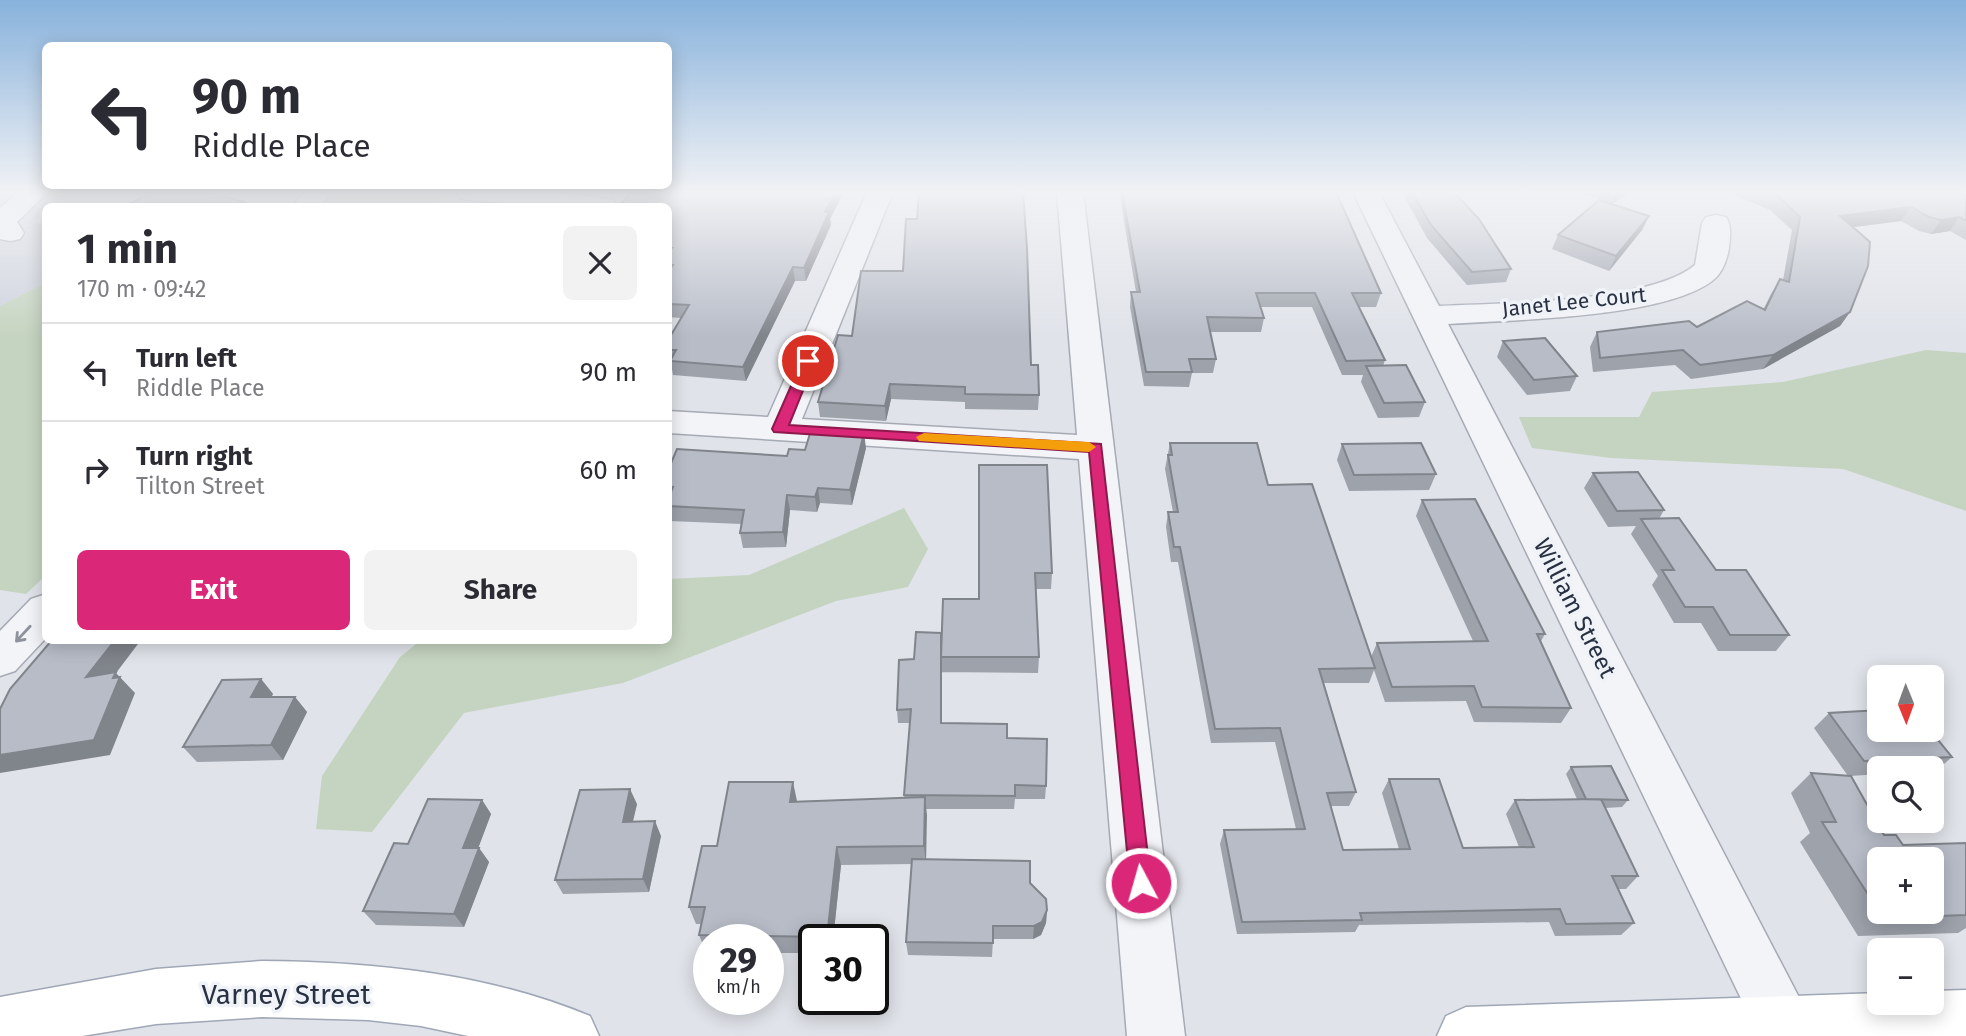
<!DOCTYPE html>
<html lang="en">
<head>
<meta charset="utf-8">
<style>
  :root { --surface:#fff; --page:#f2f2f3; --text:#2b2b33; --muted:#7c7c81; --line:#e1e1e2; --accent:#db2777 }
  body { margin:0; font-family:"Fira Sans",sans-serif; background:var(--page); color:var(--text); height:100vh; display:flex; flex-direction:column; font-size:26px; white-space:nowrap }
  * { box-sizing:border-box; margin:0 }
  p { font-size:23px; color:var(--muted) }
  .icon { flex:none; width:38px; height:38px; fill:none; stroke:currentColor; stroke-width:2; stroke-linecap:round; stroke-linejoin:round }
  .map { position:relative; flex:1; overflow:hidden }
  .drawer { position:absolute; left:42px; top:203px; width:630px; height:441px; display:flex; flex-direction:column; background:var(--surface); border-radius:10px; box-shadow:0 4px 18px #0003 }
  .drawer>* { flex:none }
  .hud { position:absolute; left:42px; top:42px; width:630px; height:147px; border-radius:10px; box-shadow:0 4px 18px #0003; background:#fff; color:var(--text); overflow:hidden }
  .needle { width:46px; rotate:179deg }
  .controls { position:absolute; left:1867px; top:665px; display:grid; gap:14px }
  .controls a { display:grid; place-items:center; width:77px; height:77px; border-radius:10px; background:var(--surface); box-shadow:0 4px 18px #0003; font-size:35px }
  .speed { position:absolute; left:693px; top:924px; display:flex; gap:14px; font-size:35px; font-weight:700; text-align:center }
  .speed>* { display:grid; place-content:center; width:91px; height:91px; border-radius:50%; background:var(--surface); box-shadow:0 4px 18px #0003; line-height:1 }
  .speed small { font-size:18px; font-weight:400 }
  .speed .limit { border:4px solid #111; border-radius:10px; background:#fff; color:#111 }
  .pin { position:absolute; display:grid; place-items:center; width:60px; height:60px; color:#fff; margin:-30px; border:4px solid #fff; border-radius:50%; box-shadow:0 2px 7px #0007 }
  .me { position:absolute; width:77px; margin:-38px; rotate:354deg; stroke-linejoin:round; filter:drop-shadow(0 0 5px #0008) }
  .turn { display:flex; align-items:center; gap:24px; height:147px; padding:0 35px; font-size:32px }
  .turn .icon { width:91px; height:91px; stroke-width:2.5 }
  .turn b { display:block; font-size:49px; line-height:60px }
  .round { display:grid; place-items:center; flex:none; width:74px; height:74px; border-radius:10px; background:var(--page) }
  .head { display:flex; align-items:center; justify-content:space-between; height:119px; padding:0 35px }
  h1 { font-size:42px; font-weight:700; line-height:52px }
  .action { display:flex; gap:14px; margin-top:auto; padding:14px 35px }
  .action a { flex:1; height:80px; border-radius:10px; background:var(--accent); color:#fff; font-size:28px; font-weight:700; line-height:80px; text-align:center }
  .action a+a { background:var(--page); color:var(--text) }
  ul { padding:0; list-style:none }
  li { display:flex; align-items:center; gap:21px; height:98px; padding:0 35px; border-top:2px solid var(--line) }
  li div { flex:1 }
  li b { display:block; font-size:26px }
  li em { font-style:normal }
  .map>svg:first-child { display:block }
  .built { fill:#ced2dc }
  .green { fill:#c5d4c0 }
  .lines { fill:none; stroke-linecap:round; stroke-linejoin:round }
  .minor-casing { stroke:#a5aab4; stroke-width:3 }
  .major-casing { stroke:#9fa7b6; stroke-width:3 }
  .minor { fill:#f3f4f8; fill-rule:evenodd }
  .major { fill:#fff; fill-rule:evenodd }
  .wall { fill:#9da2ab }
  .shaded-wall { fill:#80848b }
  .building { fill:#b7bcc7; stroke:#80848b; stroke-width:2; fill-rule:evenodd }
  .oneway { stroke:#8e929d }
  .route { fill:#db2777; stroke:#8e194d; stroke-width:2 }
  .slow { fill:#f59e0b }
  .labels { text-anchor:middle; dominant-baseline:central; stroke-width:7; stroke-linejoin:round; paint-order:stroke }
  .far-street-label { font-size:21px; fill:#283142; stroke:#eff2f7 }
  .street-label { font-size:24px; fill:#283142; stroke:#eff2f7 }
  .near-street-label { font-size:28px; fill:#283142; stroke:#eff2f7 }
</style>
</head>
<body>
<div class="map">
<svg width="1966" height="1036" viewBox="0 0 1966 1036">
  <rect width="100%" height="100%" fill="#e0e3e9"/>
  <path class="built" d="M0,192H111L50,199L36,222L45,225V283L0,306Z"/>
  <g class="green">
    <path d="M329,192H449L434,206H320Z"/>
    <path d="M45,283V576L26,594L0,590V306Z"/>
    <path d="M1926,350L1966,353V511L1843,469L1611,458L1532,448L1519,417H1639L1652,392L1783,382Z"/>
    <path d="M904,508L928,549L908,587L836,601L623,683L464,713L372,832L316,829L322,776L400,657L420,641L668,640L669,579L749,575Z"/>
  </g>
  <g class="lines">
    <defs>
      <g id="minor">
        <path d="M19,192H48L17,222L24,233L20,239L10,241L0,239V208Z"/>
        <path d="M304,192H332L320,206H293Z"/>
        <path d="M456,192H560L613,200L617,206H544L469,200L460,198Z"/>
        <path d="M867,192H893L802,419L1077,435L1057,192H1083L1185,1036H1127L1079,459L668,433V411L768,417Z"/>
        <path d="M1353,192H1379L1439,306C1500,303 1650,303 1695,265L1702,223L1706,217L1716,215L1726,217C1732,226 1730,238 1729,248C1727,260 1722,274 1712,281C1663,318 1512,320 1448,324L1803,1005L1811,1025L1807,1036H1759Z"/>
        <path d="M46,594V638L15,671L0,676V631L31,599Z"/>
      </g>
      <g id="major">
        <path d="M262,961C373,962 487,973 590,1016L599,1036H468L421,1026L368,1020L262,1017L156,1024L82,1036H0V997L156,969Z"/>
        <path d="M1966,990V1036H1437L1446,1016L1466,1007L1880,993V1003H1932V991Z"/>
      </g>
    </defs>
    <use href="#minor" class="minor-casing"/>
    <use href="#major" class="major-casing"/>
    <use href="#minor" class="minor"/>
    <use href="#major" class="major"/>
  </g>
  <g class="wall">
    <path d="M1119,192H1336L1381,293L1376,307H1359L1385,360L1383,366L1425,402L1419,417L1378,418L1361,382L1363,375H1342L1312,307H1261L1264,318L1261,332H1210L1216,359L1213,373H1192L1189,387L1144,386L1130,307L1131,292H1136Z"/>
    <path d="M1402,192H1454L1511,269L1506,282L1467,285L1427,238Z"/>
    <path d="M1580,192H1630L1612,204L1649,216L1642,230L1609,271L1552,249L1558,235L1611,204Z"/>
    <path d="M1727,192H1966V240L1950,231L1931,234L1919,231L1901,221L1853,227L1850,312L1840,326L1763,369L1691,379L1675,365L1593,372L1590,347L1597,332L1697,327L1763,310L1771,294L1780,279L1783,280L1792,230L1770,210Z"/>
    <path d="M668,206L830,219L831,225L806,281H795L746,381L673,375L671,364H668V340L681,318L668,317Z"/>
    <path d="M917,219L1031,365L1039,395L1038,410L965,409V402L891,399L886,421L820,417L818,402L852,336L903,271Z"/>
    <path d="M1503,341L1577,376L1570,391L1527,395L1497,357Z"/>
    <path d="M1170,443L1268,485L1371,657L1377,643L1473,641L1416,516L1422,500L1545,634L1541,641L1571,708L1561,723L1474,722L1466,701L1385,702L1374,670L1369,683H1324L1356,792L1349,806H1331L1343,850L1399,849L1382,793L1389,779L1463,848L1519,847L1506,814L1515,800L1577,799L1566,774L1571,767L1628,800L1622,807L1605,808L1638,876L1626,889H1618L1634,923L1621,935L1555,936L1549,922L1359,925L1355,932L1237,934L1220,844L1224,830L1296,829L1275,742L1211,743L1178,562H1171L1166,527L1168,512H1173L1165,469Z"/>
    <path d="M1342,444L1436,474L1429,490L1349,491L1337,460Z"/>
    <path d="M866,448L852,505L820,503L817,512L790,510L786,547L743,548L740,533L741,524L670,521L668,516V470L787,456L805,450Z"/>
    <path d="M979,465L1052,573L1051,589H1036L1039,657L1038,673L941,672V671L942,723L1007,738L1046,786L1045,799H1015L1014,809H926V859L1030,883L1047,910L1046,923L1041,935L1033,939H993L992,957L908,955L906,942L912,864L841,865L833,940H814V953H768V940H709V952H706L699,935L701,924H696L689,907L717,846L797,801L904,798L910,723H898L897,710L914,659L941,646L979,599Z"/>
    <path d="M1593,473L1664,510L1659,519L1789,635L1776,651H1718L1701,623H1674L1652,585L1658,576L1631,534L1636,526L1608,527L1584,488Z"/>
    <path d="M261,679L273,694L271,697H295L307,712L283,760L197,762L183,747Z"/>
    <path d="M1829,713L1952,757L1935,772H1932V768H1880V774L1850,776L1884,835L1903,845L1966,843V928L1958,933L1858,936L1800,842L1810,833L1791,793L1811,773L1848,776L1814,728Z"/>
    <path d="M482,800L491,814L478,848H479L489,862L464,927L376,925L363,911L408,844Z"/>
    <path d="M637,804L633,822L661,836L649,892L563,894L555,880Z"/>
  </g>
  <g class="shaded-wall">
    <path d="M836,192H844L830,219L831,225L806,281L804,268L825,212Z"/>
    <path d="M1617,192H1630L1612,204Z"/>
    <path d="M244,202L247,206H235Z"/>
    <path d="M1911,207L1901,221L1831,230L1840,216Z"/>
    <path d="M1649,216L1642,230L1609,271L1616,256Z"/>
    <path d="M1959,217L1950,231L1931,234L1941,220Z"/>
    <path d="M793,267L795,281L746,381L743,367Z"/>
    <path d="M1850,312L1840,326L1763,369L1773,355Z"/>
    <path d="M890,384L891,399L886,421L885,406Z"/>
    <path d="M864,433L866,448L852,505L850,490Z"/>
    <path d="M818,488L820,503L817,512L815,497Z"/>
    <path d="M787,495L790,510L786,547L783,532Z"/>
    <path d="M115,640H141L116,673L135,693L110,755L0,773V755L86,677Z"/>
    <path d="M261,679L273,694L263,713L251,697Z"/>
    <path d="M295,697L307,712L283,760L271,745Z"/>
    <path d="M793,782L797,801L794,820L790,802Z"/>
    <path d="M630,789L637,804L629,836L623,822Z"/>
    <path d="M925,797L927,815L926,864L924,846Z"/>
    <path d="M482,800L491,814L473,862L463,848Z"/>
    <path d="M655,821L661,836L649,892L643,879Z"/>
    <path d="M837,847L841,865L833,940H828L827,937Z"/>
    <path d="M479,848L489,862L464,927L454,914Z"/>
    <path d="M1047,910L1046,923L1041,935L1033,939L1034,926Z"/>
  </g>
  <g class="building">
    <path d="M154,192H208L244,202L235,206H125Z"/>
    <path d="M630,192H836L825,212H829L804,268L793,267L743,367L670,361L676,350H668V340L689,305L668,304V271L673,265L668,264V253L672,248H668V206H620Z"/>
    <path d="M919,192H1023L1027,248L1031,365H1038L1039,395L965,394V387L890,384L885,406L818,402L838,335L852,336L861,271H903L906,219H917Z"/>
    <path d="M1122,192H1336L1381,293H1352L1385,360L1346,361L1315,293H1256L1264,318L1207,317L1216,359H1189L1192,372H1146L1131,292H1140Z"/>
    <path d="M1412,192H1454L1479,219L1511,269L1472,272L1431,225Z"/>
    <path d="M1767,192H1966V221L1959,217L1941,220L1929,217L1911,207L1840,216L1870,242L1868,266L1850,312L1773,355L1700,365L1683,350L1600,358L1597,332L1689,321L1697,327L1747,301L1765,310L1780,279L1789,282L1800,217L1778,196Z"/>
    <path d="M1599,200L1649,216L1616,256L1558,235Z"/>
    <path d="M1545,338L1577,376L1534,380L1503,341Z"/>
    <path d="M1406,365L1425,402L1384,403L1366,366Z"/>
    <path d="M811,430L864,433L850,490L818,488L815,497L787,495L783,532L740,533L744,510L668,506V499L673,487H668V470L677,449L787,456L789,449L805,450Z"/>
    <path d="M1170,443H1257L1268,485L1312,484L1375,668L1319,669L1356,792L1327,793L1343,850L1410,849L1389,779H1439L1463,848L1534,847L1515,800L1601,799L1638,876H1612L1634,923L1566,924L1560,909L1360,913L1362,920L1242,922L1224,830L1305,829L1280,728L1215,729L1180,547H1174L1168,512H1178L1168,455H1172Z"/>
    <path d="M1421,443L1436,474L1354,475L1342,444Z"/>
    <path d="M979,465H1047L1052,573H1035L1039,657H941L943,599H979Z"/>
    <path d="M1638,472L1664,510L1617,511L1593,473Z"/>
    <path d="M1475,499L1545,634H1537L1571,708L1482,707L1474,686L1392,687L1377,643L1488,641L1422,500Z"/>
    <path d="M1679,518L1716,570H1746L1789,635H1730L1713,607H1685L1662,570H1674L1641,519Z"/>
    <path d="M916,632L941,633V723L1007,724V738L1047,739L1046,786L1015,785V796L904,795L911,709L897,710L899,660L914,659Z"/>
    <path d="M52,640H115L86,677L116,672L113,678L120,677L94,740L0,755V709L10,689Z"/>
    <path d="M261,679L251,697H295L271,745L183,747L222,680Z"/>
    <path d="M1880,710V730H1930L1952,757L1864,761L1829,713Z"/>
    <path d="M1611,766L1628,800L1586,799L1571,767Z"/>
    <path d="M1811,773L1851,776L1884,835H1896L1903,845L1966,843V915L1883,918L1822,822H1836ZM1880,859H1932V912H1880Z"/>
    <path d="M729,782H793L790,802L925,797L924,846L837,847L827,937L699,935L705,907H689L702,846H717Z"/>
    <path d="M630,789L623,822L655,821L643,879L555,880L580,790Z"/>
    <path d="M428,799L482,800L463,848H479L454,914L363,911L394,843L408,844Z"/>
    <path d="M912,859L1030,861V883L1046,899L1047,910L1042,922L1034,926H993V943L906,942Z"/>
  </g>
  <defs><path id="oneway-shaft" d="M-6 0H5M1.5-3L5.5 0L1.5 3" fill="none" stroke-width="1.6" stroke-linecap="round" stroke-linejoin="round" transform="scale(1.75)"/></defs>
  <use class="oneway" href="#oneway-shaft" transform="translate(23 634) rotate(133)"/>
  <linearGradient id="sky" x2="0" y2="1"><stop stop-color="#88b2dc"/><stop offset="0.57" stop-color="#f1f2f5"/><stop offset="1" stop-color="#f1f2f5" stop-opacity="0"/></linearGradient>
  <rect width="1966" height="337" fill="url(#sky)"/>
  <path class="route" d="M808,357L815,361L789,425L1101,444L1151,883L1148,890L1141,893L1133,890L1130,883L1089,452L774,432L772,429L802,361Z"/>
  <path class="slow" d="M924,433L1089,442L1096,447L1089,452L919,441L916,437Z"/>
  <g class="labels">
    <g class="far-street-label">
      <text transform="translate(1574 302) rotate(-6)">Janet Lee Court</text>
    </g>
    <g class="street-label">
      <text transform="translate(1575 608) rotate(63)">William Street</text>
    </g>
    <g class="near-street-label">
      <text x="286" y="994">Varney Street</text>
    </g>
  </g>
</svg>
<div class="controls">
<a><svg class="needle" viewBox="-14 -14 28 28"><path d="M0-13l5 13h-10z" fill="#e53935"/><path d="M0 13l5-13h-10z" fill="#7c7c81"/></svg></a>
<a><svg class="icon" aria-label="search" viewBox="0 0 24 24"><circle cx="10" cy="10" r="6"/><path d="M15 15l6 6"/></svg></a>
<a>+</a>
<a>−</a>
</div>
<div class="speed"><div>29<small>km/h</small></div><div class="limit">30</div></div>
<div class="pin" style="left:808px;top:361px;background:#d93025"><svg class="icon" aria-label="arrive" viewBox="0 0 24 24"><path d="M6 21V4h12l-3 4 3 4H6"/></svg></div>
<svg class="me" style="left:1141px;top:883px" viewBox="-20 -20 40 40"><circle r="17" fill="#db2777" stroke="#fff" stroke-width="3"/><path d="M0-11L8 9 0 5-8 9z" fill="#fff"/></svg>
<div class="hud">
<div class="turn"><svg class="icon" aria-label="left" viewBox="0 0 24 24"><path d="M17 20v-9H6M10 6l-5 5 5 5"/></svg><div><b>90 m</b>Riddle Place</div></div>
</div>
<section class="drawer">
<div class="head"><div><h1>1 min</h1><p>170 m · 09:42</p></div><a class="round"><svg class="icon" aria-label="close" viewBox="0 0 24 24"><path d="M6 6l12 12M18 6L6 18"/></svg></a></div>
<ul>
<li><svg class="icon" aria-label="left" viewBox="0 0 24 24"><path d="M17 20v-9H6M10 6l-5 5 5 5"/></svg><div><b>Turn left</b><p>Riddle Place</p></div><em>90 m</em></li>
<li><svg class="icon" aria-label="right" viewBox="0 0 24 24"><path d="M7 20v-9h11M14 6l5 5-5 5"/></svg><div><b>Turn right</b><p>Tilton Street</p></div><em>60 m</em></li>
</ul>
<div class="action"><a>Exit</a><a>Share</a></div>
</section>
</div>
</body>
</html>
